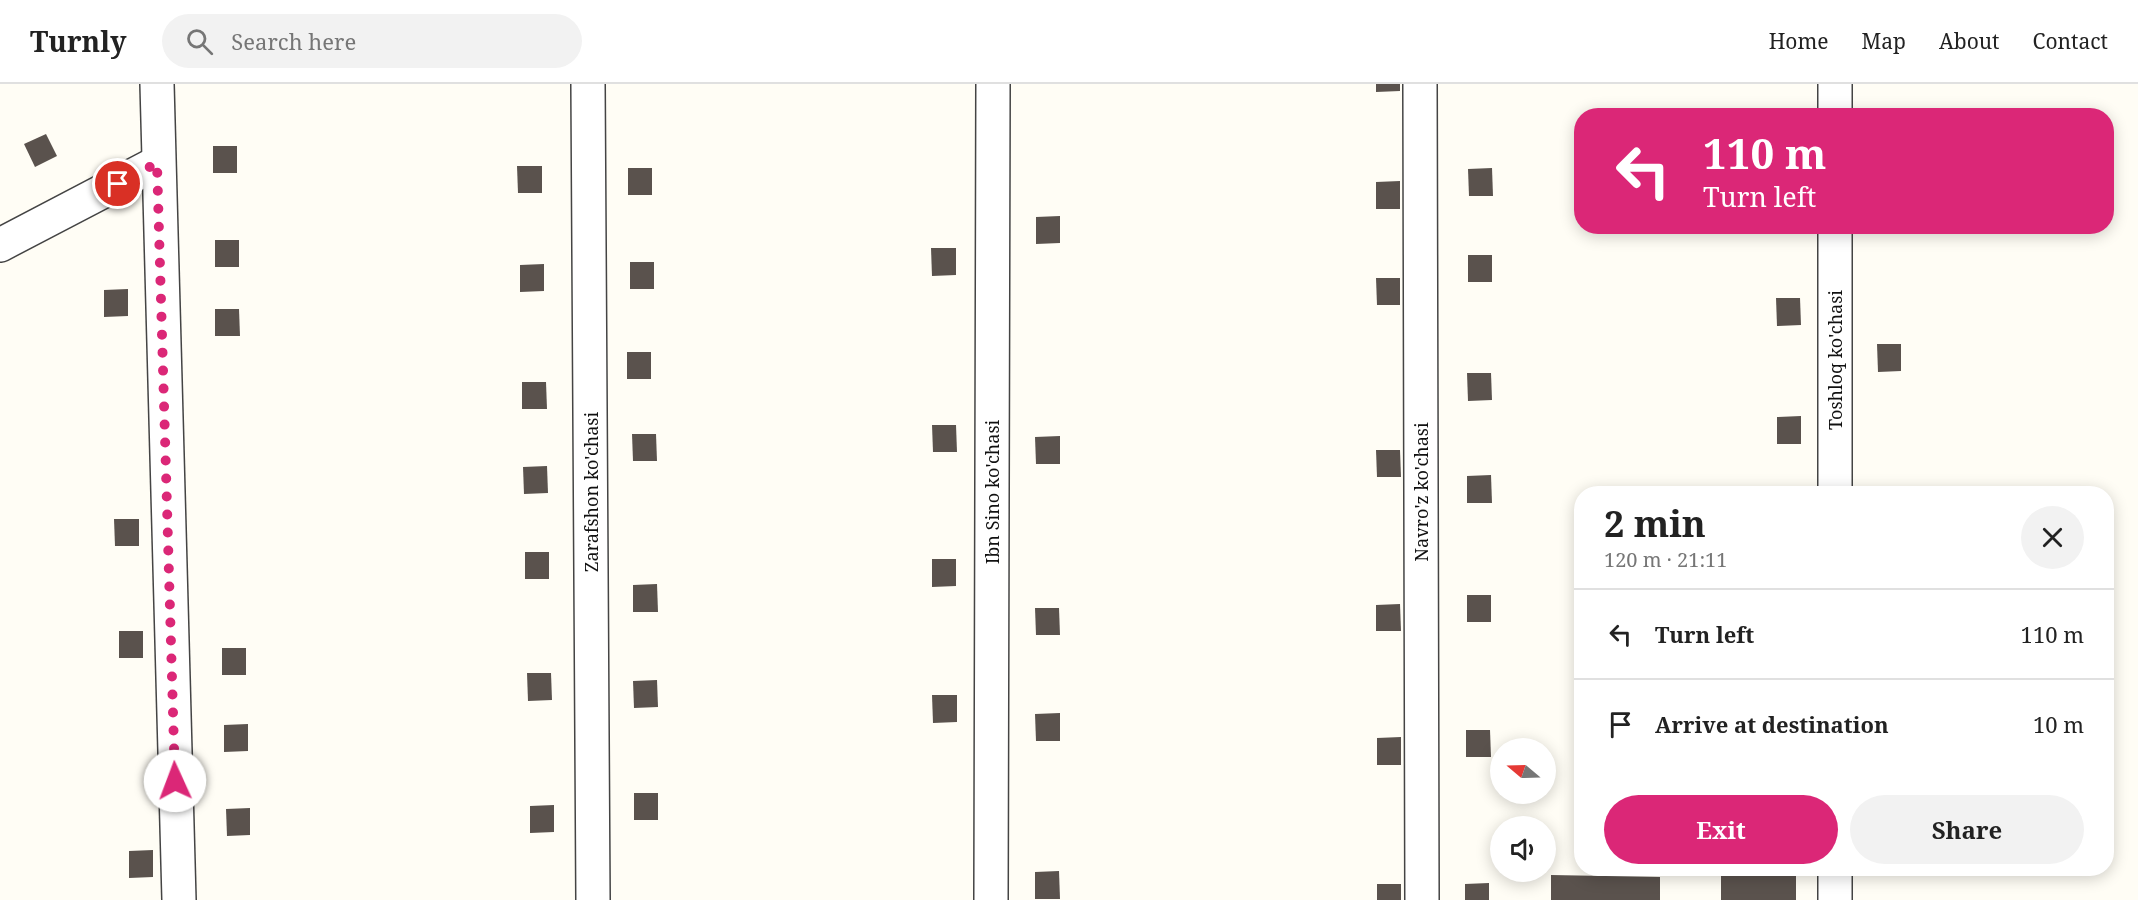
<!DOCTYPE html>
<html lang="en">
<head>
<meta charset="utf-8">
<style>
  :root { --surface:#fff; --page:#f2f2f2; --text:#222; --muted:#767676; --line:#e0e0e0; --accent:#db2777 }
  body { margin:0; font-family:"Noto Serif",serif; background:var(--page); color:var(--text); height:100vh; display:flex; flex-direction:column; font-size:22px; white-space:nowrap }
  * { box-sizing:border-box; margin:0 }
  p { font-size:20px; color:var(--muted) }
  .icon { flex:none; width:33px; height:33px; fill:none; stroke:currentColor; stroke-width:2; stroke-linecap:round; stroke-linejoin:round }
  .map { position:relative; flex:1; overflow:hidden }
  .drawer { position:absolute; left:1574px; top:402px; width:540px; height:390px; display:flex; flex-direction:column; background:var(--surface); border-radius:24px; box-shadow:0 3px 15px #0003 }
  .drawer>* { flex:none }
  .top-card { position:absolute; left:1574px; top:24px; width:540px; height:126px; border-radius:24px; box-shadow:0 3px 15px #0003; background:#db2777; color:#fff; overflow:hidden }
  .needle { width:39px; rotate:289deg }
  .fabs { position:absolute; left:1490px; top:654px; display:grid; gap:12px }
  .fabs a { display:grid; place-items:center; width:66px; height:66px; border-radius:50%; background:var(--surface); box-shadow:0 3px 15px #0003; font-size:30px }
  .pin { position:absolute; display:grid; place-items:center; width:51px; height:51px; color:#fff; margin:-26px; border:3px solid #fff; border-radius:50%; box-shadow:0 2px 6px #0007 }
  .me { position:absolute; width:66px; margin:-33px; rotate:358deg; stroke-linejoin:round; filter:drop-shadow(0 0 4px #0008) }
  .turn { display:flex; align-items:center; gap:21px; height:126px; padding:0 30px; font-size:27px }
  .turn .icon { width:78px; height:78px; stroke-width:2.5 }
  .turn b { display:block; font-size:42px; line-height:51px }
  .round { display:grid; place-items:center; flex:none; width:63px; height:63px; border-radius:32px; background:var(--page) }
  .headline { display:flex; align-items:center; justify-content:space-between; height:102px; padding:0 30px }
  h1 { font-size:36px; font-weight:700; line-height:45px }
  .primary-button { display:flex; gap:12px; margin-top:auto; padding:12px 30px }
  .primary-button a { flex:1; height:69px; border-radius:36px; background:var(--accent); color:#fff; font-size:24px; font-weight:700; line-height:69px; text-align:center }
  .primary-button a+a { background:var(--page); color:var(--text) }
  ul { padding:0; list-style:none }
  li { display:flex; align-items:center; gap:18px; height:90px; padding:0 30px; border-top:2px solid var(--line) }
  li div { flex:1 }
  li b { display:block; font-size:22px }
  li em { font-style:normal }
  header { display:flex; align-items:center; gap:36px; box-sizing:border-box; height:84px; padding:0 30px; background:var(--surface); border-bottom:2px solid var(--line) }
  header strong { font-size:28px }
  nav { display:flex; gap:33px; margin-inline-start:auto; font-size:21px }
  .search { width:420px; height:54px; background:var(--page); display:flex; align-items:center; gap:15px; box-sizing:border-box; padding:0 21px; border-radius:33px; color:var(--muted); font-size:22px }
  .map>svg:first-child { display:block }
  .building { fill:#5a524d }
  .lines { fill:none; stroke-linecap:round; stroke-linejoin:round }
  .minor-casing { stroke:#444; stroke-width:36 }
  .minor { stroke:#fff; stroke-width:33 }
  .route { stroke:#db2777; stroke-width:10; stroke-dasharray:0 18 }
  .labels { text-anchor:middle; dominant-baseline:central; stroke-width:6; stroke-linejoin:round; paint-order:stroke }
  .street-label { font-size:18px; fill:#111; stroke:#fff }
</style>
</head>
<body>
<header>
<strong>Turnly</strong>
<div class="search"><svg class="icon" aria-label="search" viewBox="0 0 24 24"><circle cx="10" cy="10" r="6"/><path d="M15 15l6 6"/></svg>Search here</div>
<nav><a>Home</a><a>Map</a><a>About</a><a>Contact</a></nav>
</header>
<div class="map">
<svg width="2138" height="816" viewBox="0 0 2138 816">
  <rect width="100%" height="100%" fill="#fffdf5"/>
  <g class="building">
    <path d="M1376,0H1400V7L1376,8Z"/>
    <path d="M46,50L57,72L35,83L24,60Z"/>
    <rect x="213" y="62" width="24" height="27"/>
    <path d="M517,82H542V109H518Z"/>
    <rect x="628" y="84" width="24" height="27"/>
    <path d="M1492,84L1493,112H1469L1468,85Z"/>
    <path d="M1400,97V125H1376V98Z"/>
    <path d="M1060,132V159L1036,160V133Z"/>
    <rect x="215" y="156" width="24" height="27"/>
    <path d="M931,164H956V191L932,192Z"/>
    <rect x="1468" y="171" width="24" height="27"/>
    <rect x="630" y="178" width="24" height="27"/>
    <path d="M544,180V207L520,208V181Z"/>
    <path d="M1376,194H1400V221H1377Z"/>
    <path d="M128,205V232L104,233V206Z"/>
    <path d="M1776,214H1800L1801,241L1777,242Z"/>
    <path d="M215,225H239L240,252H215Z"/>
    <path d="M1877,260H1901V287L1878,288Z"/>
    <rect x="627" y="268" width="24" height="27"/>
    <path d="M1467,289H1491L1492,316L1468,317Z"/>
    <path d="M522,298H546L547,325H522Z"/>
    <path d="M1801,332V360H1777V333Z"/>
    <path d="M932,341H956L957,368H933Z"/>
    <path d="M632,350H656L657,377H633Z"/>
    <path d="M1060,352V380H1036L1035,353Z"/>
    <path d="M1376,366H1400L1401,393H1377Z"/>
    <path d="M547,382L548,409L524,410L523,383Z"/>
    <path d="M1491,391L1492,419H1467V392Z"/>
    <path d="M114,435H139V462H115Z"/>
    <rect x="525" y="468" width="24" height="27"/>
    <path d="M932,475H956V502L932,503Z"/>
    <path d="M657,500L658,528H633V501Z"/>
    <rect x="1467" y="511" width="24" height="27"/>
    <path d="M1400,520L1401,547H1376V521Z"/>
    <path d="M1035,524H1059L1060,551H1036Z"/>
    <rect x="119" y="547" width="24" height="27"/>
    <rect x="222" y="564" width="24" height="27"/>
    <path d="M527,589H551L552,616L528,617Z"/>
    <path d="M657,596L658,623L634,624L633,597Z"/>
    <path d="M932,611H957V638L933,639Z"/>
    <path d="M1060,629V657H1036L1035,630Z"/>
    <path d="M248,640V667L224,668V641Z"/>
    <path d="M1466,646H1490L1491,673H1466Z"/>
    <path d="M1401,653V681H1377V654Z"/>
    <rect x="634" y="709" width="24" height="27"/>
    <path d="M554,721V748L530,749V722Z"/>
    <path d="M250,724V751L227,752L226,725Z"/>
    <path d="M153,766V793L129,794V767Z"/>
    <rect x="1721" y="784" width="75" height="32"/>
    <path d="M1059,787L1060,815H1035V788Z"/>
    <path d="M1551,791L1660,793V816H1551Z"/>
    <path d="M1489,799V816H1465V800Z"/>
    <rect x="1377" y="800" width="24" height="16"/>
  </g>
  <g class="lines">
    <defs>
      <g id="minor">
        <path d="M157,0L179,816"/>
        <path d="M588,0L593,816"/>
        <path d="M1420,0L1422,816"/>
        <path d="M1835,0V32"/>
        <path d="M1835,142V410"/>
        <path d="M0,161L157,79"/>
        <path d="M1835,784V816"/>
        <path d="M991,816L993,0"/>
      </g>
    </defs>
    <use href="#minor" class="minor-casing"/>
    <use href="#minor" class="minor"/>
  </g>
  <g class="lines">
    <path class="route" d="M118,100L157,79L175,697"/>
  </g>
  <g class="labels">
    <g class="street-label">
      <text transform="translate(1835 276) rotate(-90)">Toshloq ko'chasi</text>
      <text transform="translate(591 408) rotate(-90)">Zarafshon ko'chasi</text>
      <text transform="translate(992 408) rotate(-90)">Ibn Sino ko'chasi</text>
      <text transform="translate(1421 408) rotate(-90)">Navro'z ko'chasi</text>
    </g>
  </g>
</svg>
<div class="fabs">
<a><svg class="needle" viewBox="-14 -14 28 28"><path d="M0-13l5 13h-10z" fill="#e53935"/><path d="M0 13l5-13h-10z" fill="#767676"/></svg></a>
<a><svg class="icon" aria-label="sound" viewBox="0 0 24 24"><path d="M4 9h4l5-4v14l-5-4H4zM17 9q2 3 0 6"/></svg></a>
</div>
<div class="pin" style="left:118px;top:100px;background:#d93025"><svg class="icon" aria-label="arrive" viewBox="0 0 24 24"><path d="M6 21V4h12l-3 4 3 4H6"/></svg></div>
<svg class="me" style="left:175px;top:697px" viewBox="-20 -20 40 40"><circle r="19" fill="#fff"/><path d="M0-13L10 11 0 6-10 11z" fill="#db2777"/></svg>
<div class="top-card">
<div class="turn"><svg class="icon" aria-label="left" viewBox="0 0 24 24"><path d="M17 20v-9H6M10 6l-5 5 5 5"/></svg><div><b>110 m</b>Turn left</div></div>
</div>
<section class="drawer">
<div class="headline"><div><h1>2 min</h1><p>120 m · 21:11</p></div><a class="round"><svg class="icon" aria-label="close" viewBox="0 0 24 24"><path d="M6 6l12 12M18 6L6 18"/></svg></a></div>
<ul>
<li><svg class="icon" aria-label="left" viewBox="0 0 24 24"><path d="M17 20v-9H6M10 6l-5 5 5 5"/></svg><div><b>Turn left</b></div><em>110 m</em></li>
<li><svg class="icon" aria-label="arrive" viewBox="0 0 24 24"><path d="M6 21V4h12l-3 4 3 4H6"/></svg><div><b>Arrive at destination</b></div><em>10 m</em></li>
</ul>
<div class="primary-button"><a>Exit</a><a>Share</a></div>
</section>
</div>
</body>
</html>
